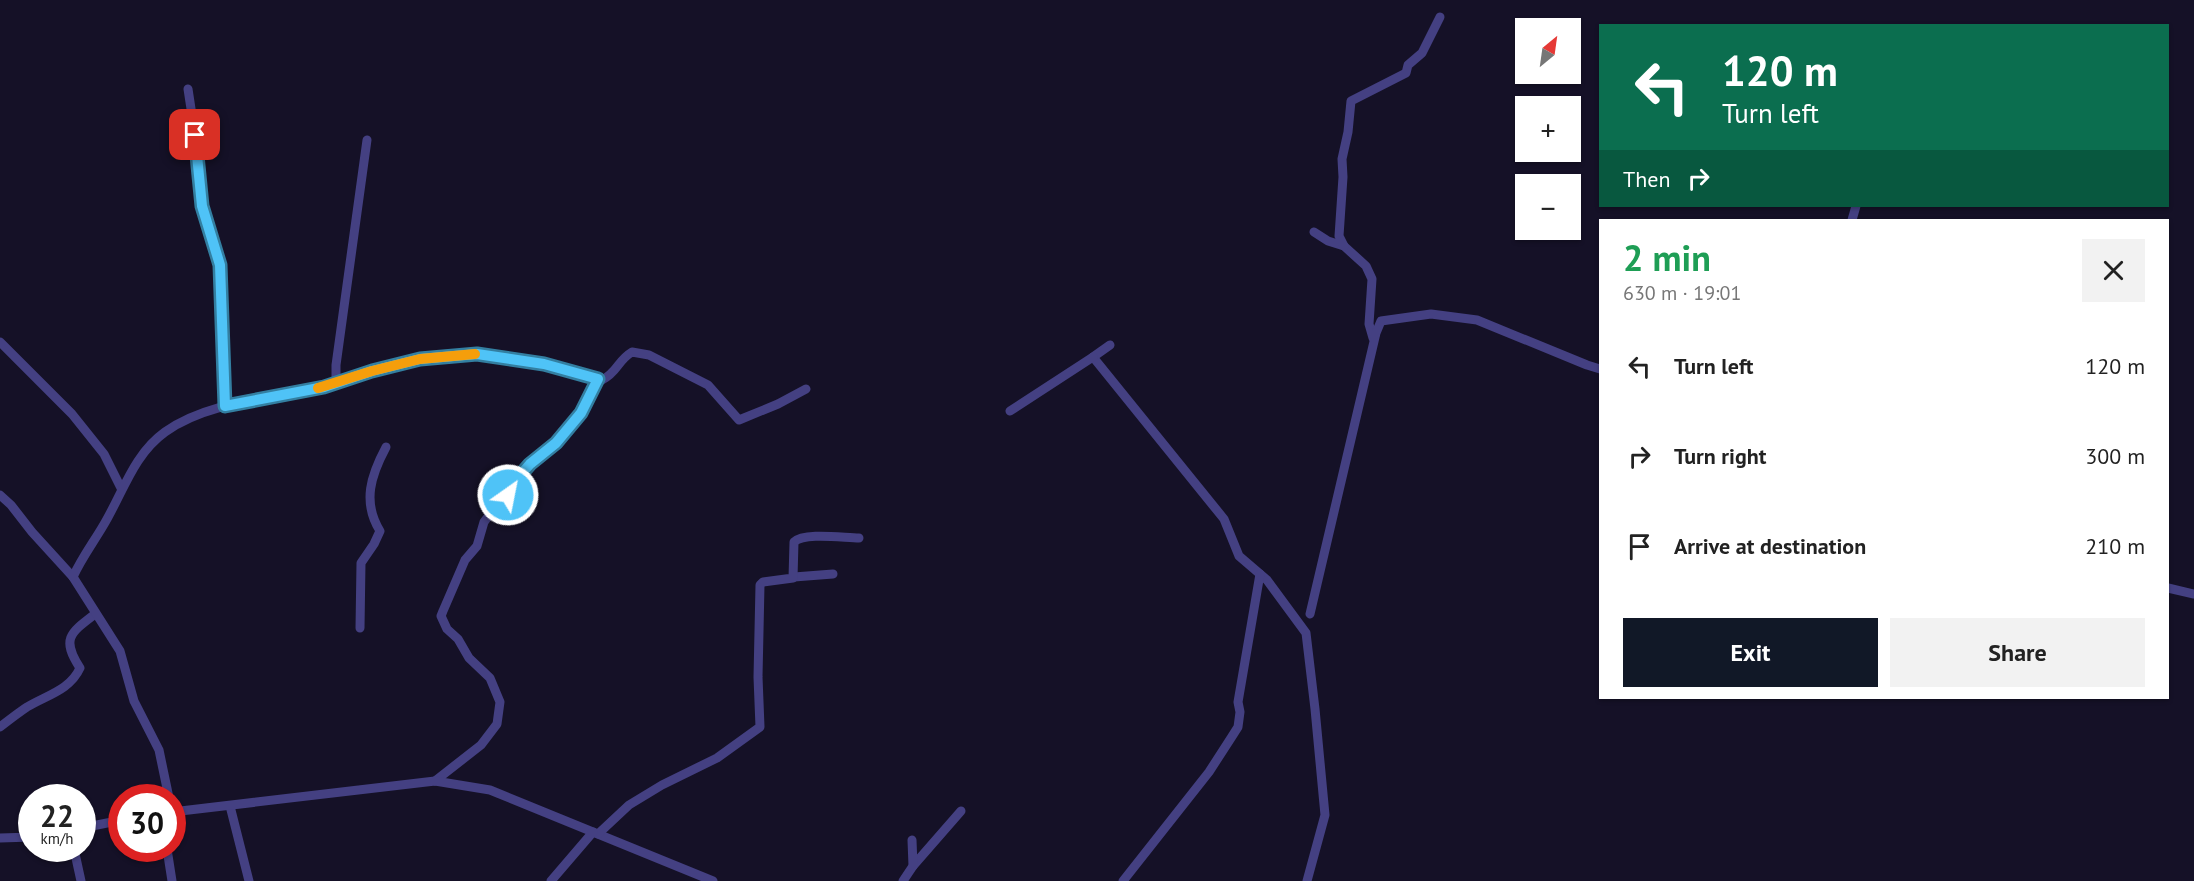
<!DOCTYPE html>
<html lang="en">
<head>
<meta charset="utf-8">
<style>
  :root { --surface:#fff; --page:#f2f2f2; --text:#222; --muted:#767676; --accent:#111827 }
  body { margin:0; font-family:"PT Sans",sans-serif; background:var(--page); color:var(--text); height:100vh; display:flex; flex-direction:column; font-size:22px; white-space:nowrap }
  * { box-sizing:border-box; margin:0 }
  p { font-size:20px; color:var(--muted) }
  .icon { flex:none; width:33px; height:33px; fill:none; stroke:currentColor; stroke-width:2; stroke-linecap:round; stroke-linejoin:round }
  .map { position:relative; flex:1; overflow:hidden }
  .panel { position:absolute; left:1599px; top:219px; width:570px; height:480px; display:flex; flex-direction:column; background:var(--surface); border-radius:0px; box-shadow:0 2px 4px #0004 }
  .panel>* { flex:none }
  .hud { position:absolute; left:1599px; top:24px; width:570px; height:183px; border-radius:0px; box-shadow:0 2px 4px #0004; background:#0b6e4f; color:#fff; overflow:hidden }
  .needle { width:39px; rotate:29deg }
  .fabs { position:absolute; left:1515px; top:18px; display:grid; gap:12px }
  .fabs a { display:grid; place-items:center; width:66px; height:66px; border-radius:0px; background:var(--surface); box-shadow:0 2px 4px #0004; font-size:30px }
  .speed { position:absolute; left:18px; top:784px; display:flex; gap:12px; font-size:30px; font-weight:700; text-align:center }
  .speed>* { display:grid; place-content:center; width:78px; height:78px; border-radius:50%; background:var(--surface); box-shadow:0 2px 4px #0004; line-height:1 }
  .speed small { font-size:15px; font-weight:400 }
  .speed .limit { border:9px solid #d22; background:#fff; color:#111 }
  .pin { position:absolute; display:grid; place-items:center; width:51px; height:51px; color:#fff; margin:-26px; border-radius:12px; box-shadow:0 3px 9px #0006 }
  .me { position:absolute; width:66px; margin:-33px; rotate:33deg; stroke-linejoin:round; filter:drop-shadow(0 0 4px #0008) }
  .turn { display:flex; align-items:center; gap:21px; height:126px; padding:0 24px; font-size:27px }
  .turn .icon { width:78px; height:78px; stroke-width:2.5 }
  .turn b { display:block; font-size:42px; line-height:51px }
  .then { display:flex; align-items:center; height:57px; padding:0 24px; background:#0003; gap:12px; font-size:22px }
  .round { display:grid; place-items:center; flex:none; width:63px; height:63px; border-radius:0px; background:var(--page) }
  .headline { display:flex; align-items:center; justify-content:space-between; height:102px; padding:0 24px }
  h1 { font-size:36px; font-weight:700; line-height:45px; color:#1e9e55 }
  .button { display:flex; gap:12px; margin-top:auto; padding:12px 24px }
  .button a { flex:1; height:69px; border-radius:0px; background:var(--accent); color:#fff; font-size:24px; font-weight:700; line-height:69px; text-align:center }
  .button a+a { background:var(--page); color:var(--text) }
  ul { padding:0; list-style:none }
  li { display:flex; align-items:center; gap:18px; height:90px; padding:0 24px }
  li div { flex:1 }
  li b { display:block; font-size:22px }
  li em { font-style:normal }
  .map>svg:first-child { display:block }
  .lines { fill:none; stroke-linecap:round; stroke-linejoin:round }
  .minor { stroke:#444082; stroke-width:9 }
  .route-casing { stroke:#337fa1; stroke-width:15 }
  .route { stroke:#4fc3f7; stroke-width:10 }
  .slow { stroke:#f59e0b; stroke-width:10 }
</style>
</head>
<body>
<div class="map">
<svg width="2194" height="881" viewBox="0 0 2194 881">
  <rect width="100%" height="100%" fill="#151127"/>
  <g class="lines">
    <g class="minor">
      <path d="M188,89L195,135L202,206L220,265L225,406"/>
      <path d="M1852,220L1856,206"/>
      <path d="M1314,232L1328,241L1344,246L1366,266L1372,279L1369,324L1373,338L1375,335"/>
      <path d="M1344,246L1339,236L1343,177L1342,159L1348,132L1351,101L1406,73L1408,65L1422,53L1440,17"/>
      <path d="M0,342L72,414L104,454L121,488"/>
      <path d="M1110,345L1093,357L1224,519L1239,556L1267,580L1306,633L1315,709L1325,815L1307,881"/>
      <path d="M336,383V365L367,140"/>
      <path d="M1010,411L1093,357"/>
      <path d="M0,495L11,505L32,532L73,577"/>
      <path d="M794,577L833,574"/>
      <path d="M2168,588L2194,594"/>
      <path d="M1310,614L1376,333L1381,321L1431,314L1477,320L1587,365L1600,369"/>
      <path d="M360,628L361,563L374,544L380,531C362,502 371,475 386,447"/>
      <path d="M0,727C9,720 18,713 27,707C47,695 70,690 80,668C61,639 70,633 95,614"/>
      <path d="M435,781L481,745L497,724L500,702L490,678L469,658L458,639L447,629L441,616L443,611L465,560L477,546L484,522L497,505L509,495L517,479L529,464L556,443L581,413L598,379"/>
      <path d="M169,798L159,750L134,701L120,651L73,577C81,559 93,543 103,526C123,493 133,455 165,432C210,400 271,400 322,388C338,384 354,377 370,372C401,362 445,353 477,354C521,355 561,371 602,380C618,372 617,361 632,352L649,355L708,385L739,420L778,404L806,389"/>
      <path d="M230,806L249,881"/>
      <path d="M172,812L435,781L490,790L713,881"/>
      <path d="M82,828L122,820"/>
      <path d="M598,834L629,805L662,785L717,758L760,727L758,677L760,585L763,582L793,578L794,542C804,532 844,538 859,538"/>
      <path d="M0,838L32,837"/>
      <path d="M74,849L81,881"/>
      <path d="M167,849L172,881"/>
      <path d="M913,866L961,811"/>
      <path d="M551,881L593,832"/>
      <path d="M903,881L913,866L912,840"/>
      <path d="M1123,881L1209,772L1231,738L1238,727L1240,712L1238,702L1260,574"/>
    </g>
  </g>
  <g class="lines">
    <defs>
      <path id="route" d="M195,135L202,206L220,265L225,406L324,387L372,371L420,359L477,354L544,364L598,379L581,413L556,443L530,464L517,479L508,495"/>
    </defs>
    <use href="#route" class="route-casing"/>
    <use href="#route" class="route"/>
    <path class="slow" d="M318,388L372,371L420,359L475,354"/>
  </g>
</svg>
<div class="fabs">
<a><svg class="needle" viewBox="-14 -14 28 28"><path d="M0-13l5 13h-10z" fill="#e53935"/><path d="M0 13l5-13h-10z" fill="#767676"/></svg></a>
<a>+</a>
<a>−</a>
</div>
<div class="speed"><div>22<small>km/h</small></div><div class="limit">30</div></div>
<div class="pin" style="left:195px;top:135px;background:#d93025"><svg class="icon" aria-label="arrive" viewBox="0 0 24 24"><path d="M6 21V4h12l-3 4 3 4H6"/></svg></div>
<svg class="me" style="left:508px;top:495px" viewBox="-20 -20 40 40"><circle r="17" fill="#4fc3f7" stroke="#fff" stroke-width="3"/><path d="M0-11L8 9 0 5-8 9z" fill="#fff"/></svg>
<div class="hud">
<div class="turn"><svg class="icon" aria-label="left" viewBox="0 0 24 24"><path d="M17 20v-9H6M10 6l-5 5 5 5"/></svg><div><b>120 m</b>Turn left</div></div>
<div class="then">Then<svg class="icon" aria-label="right" viewBox="0 0 24 24"><path d="M7 20v-9h11M14 6l5 5-5 5"/></svg></div>
</div>
<section class="panel">
<div class="headline"><div><h1>2 min</h1><p>630 m · 19:01</p></div><a class="round"><svg class="icon" aria-label="close" viewBox="0 0 24 24"><path d="M6 6l12 12M18 6L6 18"/></svg></a></div>
<ul>
<li><svg class="icon" aria-label="left" viewBox="0 0 24 24"><path d="M17 20v-9H6M10 6l-5 5 5 5"/></svg><div><b>Turn left</b></div><em>120 m</em></li>
<li><svg class="icon" aria-label="right" viewBox="0 0 24 24"><path d="M7 20v-9h11M14 6l5 5-5 5"/></svg><div><b>Turn right</b></div><em>300 m</em></li>
<li><svg class="icon" aria-label="arrive" viewBox="0 0 24 24"><path d="M6 21V4h12l-3 4 3 4H6"/></svg><div><b>Arrive at destination</b></div><em>210 m</em></li>
</ul>
<div class="button"><a>Exit</a><a>Share</a></div>
</section>
</div>
</body>
</html>
